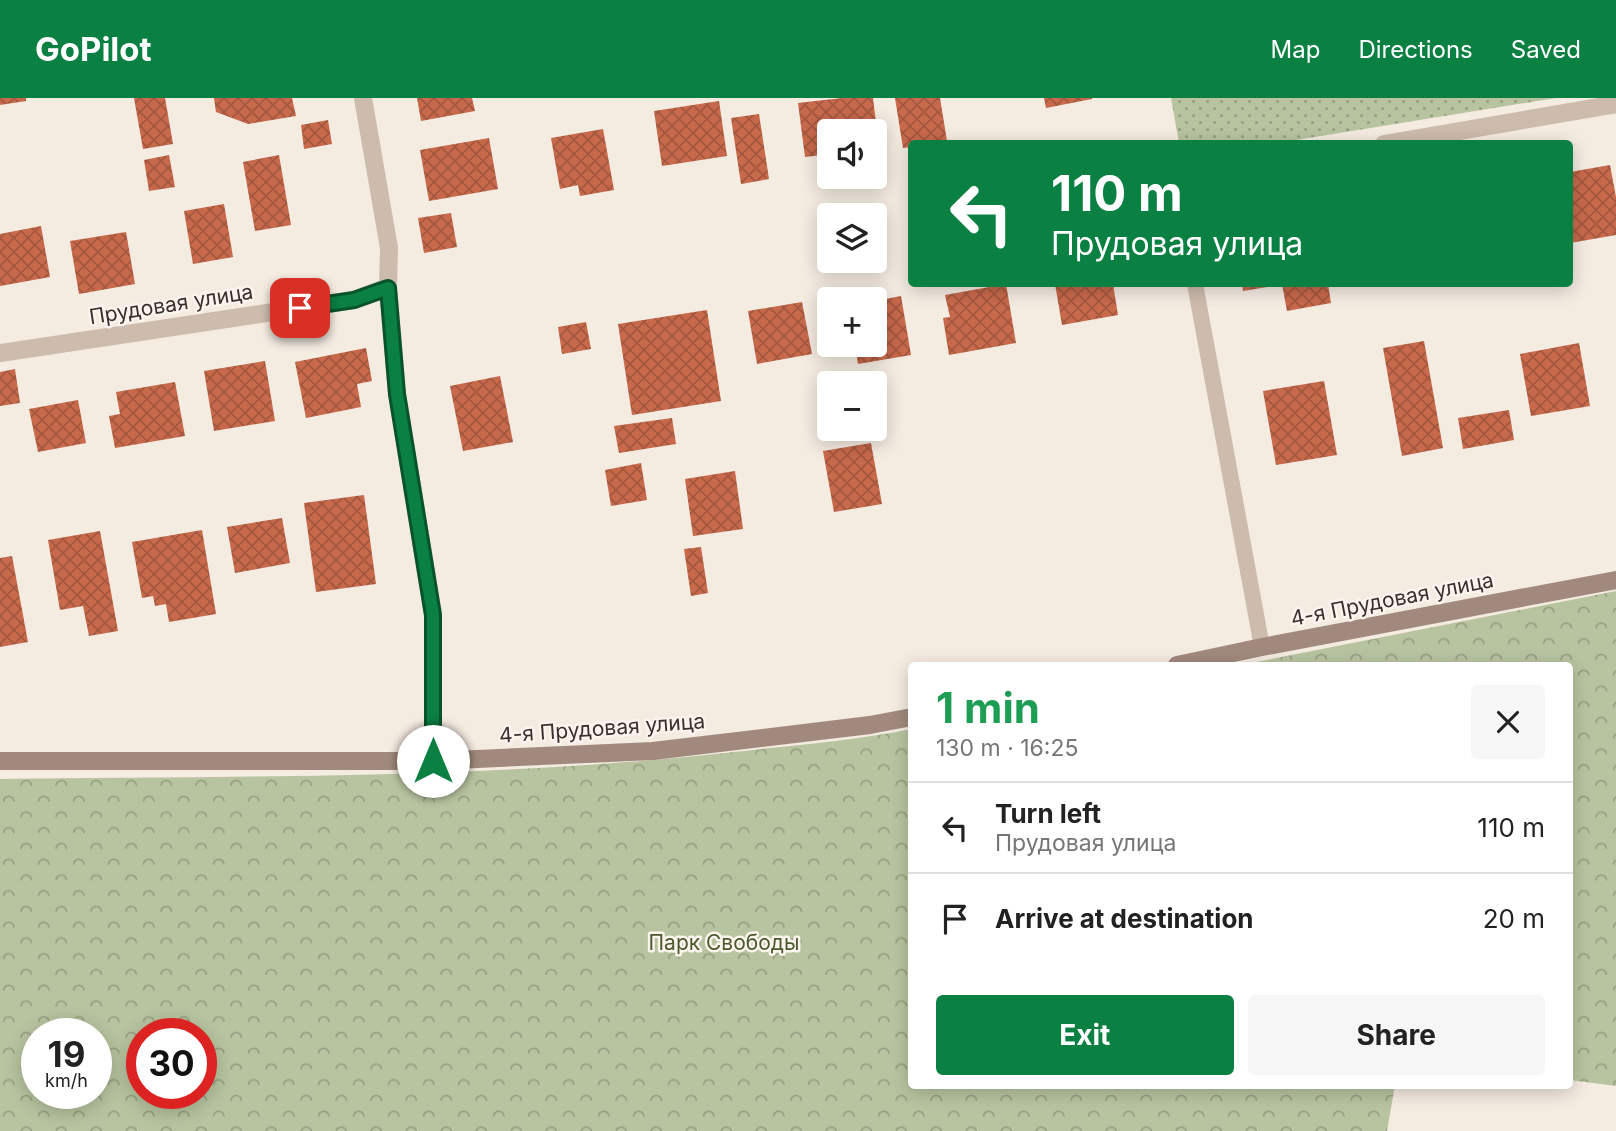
<!DOCTYPE html>
<html lang="en">
<head>
<meta charset="utf-8">
<style>
  :root { --surface:#fff; --page:#f6f6f6; --text:#222; --muted:#767676; --line:#e0e0e0; --accent:#0b8043 }
  body { margin:0; font-family:Inter,sans-serif; background:var(--page); color:var(--text); height:100vh; display:flex; flex-direction:column; font-size:26px; white-space:nowrap }
  * { box-sizing:border-box; margin:0 }
  p { font-size:23px; color:var(--muted) }
  .icon { flex:none; width:38px; height:38px; fill:none; stroke:currentColor; stroke-width:2; stroke-linecap:round; stroke-linejoin:round }
  .map { position:relative; flex:1; overflow:hidden }
  .drawer { position:absolute; left:908px; top:564px; width:665px; height:427px; display:flex; flex-direction:column; background:var(--surface); border-radius:7px; box-shadow:0 4px 18px #0003 }
  .drawer>* { flex:none }
  .top-card { position:absolute; left:908px; top:42px; width:665px; height:147px; border-radius:7px; box-shadow:0 4px 18px #0003; background:#0b8043; color:#fff; overflow:hidden }
  .buttons { position:absolute; left:817px; top:21px; display:grid; gap:14px }
  .buttons a { display:grid; place-items:center; width:70px; height:70px; border-radius:7px; background:var(--surface); box-shadow:0 4px 18px #0003; font-size:35px }
  .speed { position:absolute; left:21px; top:920px; display:flex; gap:14px; font-size:35px; font-weight:700; text-align:center }
  .speed>* { display:grid; place-content:center; width:91px; height:91px; border-radius:50%; background:var(--surface); box-shadow:0 4px 18px #0003; line-height:1 }
  .speed small { font-size:18px; font-weight:400 }
  .speed .limit { border:10px solid #d22; background:#fff; color:#111 }
  .pin { position:absolute; display:grid; place-items:center; width:60px; height:60px; color:#fff; margin:-30px; border-radius:14px; box-shadow:0 4px 10px #0006 }
  .me { position:absolute; width:77px; margin:-38px; rotate:0deg; stroke-linejoin:round; filter:drop-shadow(0 0 5px #0008) }
  .turn { display:flex; align-items:center; gap:24px; height:147px; padding:0 28px; font-size:32px }
  .turn .icon { width:91px; height:91px; stroke-width:2.5 }
  .turn b { display:block; font-size:49px; line-height:60px }
  .round { display:grid; place-items:center; flex:none; width:74px; height:74px; border-radius:7px; background:var(--page) }
  .overview { display:flex; align-items:center; justify-content:space-between; height:119px; padding:0 28px }
  h1 { font-size:42px; font-weight:700; line-height:52px; color:#1e9e55 }
  .button { display:flex; gap:14px; margin-top:auto; padding:14px 28px }
  .button a { flex:1; height:80px; border-radius:7px; background:var(--accent); color:#fff; font-size:28px; font-weight:700; line-height:80px; text-align:center }
  .button a+a { background:var(--page); color:var(--text) }
  ul { padding:0; list-style:none }
  li { display:flex; align-items:center; gap:21px; height:91px; padding:0 28px; border-top:2px solid var(--line) }
  li div { flex:1 }
  li b { display:block; font-size:26px }
  li em { font-style:normal }
  header { display:flex; align-items:center; gap:42px; box-sizing:border-box; height:98px; padding:0 35px; background:var(--accent); color:#fff }
  header strong { font-size:33px }
  nav { display:flex; gap:38px; margin-inline-start:auto; font-size:24px }
  .map>svg:first-child { display:block }
  .grass { fill:url(#grass-dots) }
  .park { fill:url(#park-crowns); fill-rule:evenodd }
  .building { fill:url(#building-cross-hatch) }
  .lines { fill:none; stroke-linecap:round; stroke-linejoin:round }
  .lane { stroke:#cdbbac; stroke-width:16 }
  .street { stroke:#cdbbac; stroke-width:18 }
  .secondary { stroke:#a18a7d; stroke-width:18 }
  .route-casing { stroke:#07532c; stroke-width:18 }
  .route { stroke:#0b8043; stroke-width:12 }
  .labels { text-anchor:middle; dominant-baseline:central; stroke-width:5; stroke-linejoin:round; paint-order:stroke }
  .street-label { font-size:21px; fill:#3b302b; stroke:#fbf5ee }
  .park-label { font-size:21px; fill:#4a5a2e; stroke:#fbf5ee }
</style>
</head>
<body>
<header>
<strong>GoPilot</strong>
<nav><a>Map</a><a>Directions</a><a>Saved</a></nav>
</header>
<div class="map">
<svg width="1616" height="1033" viewBox="0 0 1616 1033">
  <defs>
    <pattern id="grass-dots" width="8" height="8" patternUnits="userSpaceOnUse" patternTransform="scale(1.75)"><rect width="8" height="8" fill="#b8c4a0"/><path d="M2 2h.1M6 6h.1" fill="none" stroke="#97a083" stroke-width="1.8" stroke-linecap="round"/></pattern>
    <pattern id="park-crowns" width="20" height="18" patternUnits="userSpaceOnUse" patternTransform="scale(1.75)"><rect width="20" height="18" fill="#b8c4a0"/><path d="M2 6a3 3 0 1 1 6 0M12 15a3 3 0 1 1 6 0" fill="none" stroke="#97a083"/></pattern>
    <pattern id="building-cross-hatch" width="8" height="8" patternUnits="userSpaceOnUse" patternTransform="scale(1.75)"><rect width="8" height="8" fill="#c8694b"/><path d="M0 0l8 8M0 8l8-8" fill="none" stroke="#a4573f"/></pattern>
  </defs>
  <rect width="100%" height="100%" fill="#f4ebe1"/>
  <path class="grass" d="M1171,0H1556L1278,45H1179Z"/>
  <g class="park">
    <path d="M1616,493V988L1570,982V567H1241Z"/>
    <path d="M912,631V987H1395L1387,1033H0V681C245,678 490,681 734,654C793,647 853,643 912,631ZM37,936H96V996H37ZM142,936H201V996H142Z"/>
  </g>
  <g class="building">
    <path d="M0,0H26V3L0,7Z"/>
    <path d="M134,0H165L173,46L143,51Z"/>
    <path d="M214,0H292L296,18L248,26L216,14Z"/>
    <path d="M417,0H472L475,13L421,23Z"/>
    <path d="M842,0H873L879,50H875V33H830V56L805,59L798,5Z"/>
    <path d="M895,0H940L947,43L931,46H912V49L903,50Z"/>
    <path d="M1044,0H1092V1L1046,10Z"/>
    <path d="M719,3L727,58L662,68L654,13Z"/>
    <path d="M759,16L769,81L741,86L731,20Z"/>
    <path d="M328,22L332,46L304,51L301,27Z"/>
    <path d="M603,31L614,92L580,98L578,87L560,91L551,40Z"/>
    <path d="M489,40L498,91L429,103L420,52Z"/>
    <path d="M169,57L175,89L149,93L144,62Z"/>
    <path d="M279,57L291,127L255,133L243,64Z"/>
    <path d="M1610,67L1616,99V137L1570,145V74Z"/>
    <path d="M224,106L233,159L193,166L184,113Z"/>
    <path d="M451,115L457,149L424,155L418,120Z"/>
    <path d="M41,128L50,179L0,188V136Z"/>
    <path d="M126,134L135,186L79,196L70,143Z"/>
    <path d="M1006,186L1016,245L949,257L943,220L950,219L945,197Z"/>
    <path d="M1055,186H1113L1118,217L1062,227Z"/>
    <path d="M1242,186H1279V187L1243,193Z"/>
    <path d="M1282,186H1328L1331,205L1287,213Z"/>
    <path d="M901,198L911,257L858,266L855,247H875V203Z"/>
    <path d="M802,204L812,256L757,266L748,213Z"/>
    <path d="M707,212L721,303L632,317L618,226Z"/>
    <path d="M586,224L591,251L562,256L558,229Z"/>
    <path d="M1424,243L1443,350L1402,358L1383,250Z"/>
    <path d="M1579,245L1590,308L1531,318L1520,256Z"/>
    <path d="M366,250L372,283L357,286L361,309L306,320L295,264Z"/>
    <path d="M265,263L275,323L214,333L204,273Z"/>
    <path d="M15,271L20,305L0,308V274Z"/>
    <path d="M500,278L513,344L463,353L450,288Z"/>
    <path d="M1324,283L1337,357L1276,367L1263,293Z"/>
    <path d="M175,284L185,338L115,350L109,318L120,316L116,294Z"/>
    <path d="M78,302L86,345L38,354L29,311Z"/>
    <path d="M1509,312L1514,342L1463,351L1458,320Z"/>
    <path d="M672,320L676,346L619,355L614,328Z"/>
    <path d="M871,345L882,406L834,414L823,353Z"/>
    <path d="M641,365L647,402L611,408L605,372Z"/>
    <path d="M735,373L743,431L693,438L685,381Z"/>
    <path d="M364,397L376,486L316,494L304,405Z"/>
    <path d="M282,420L290,465L235,475L227,429Z"/>
    <path d="M202,432L216,516L169,524L166,506L155,508L153,498L142,500L132,444Z"/>
    <path d="M100,433L118,533L89,538L83,508L60,512L48,442Z"/>
    <path d="M701,449L708,495L691,498L684,451Z"/>
    <path d="M12,458L28,544L0,549V460Z"/>
  </g>
  <g class="lines">
    <path class="lane" d="M1195,186L1262,549"/>
    <g class="street">
      <path d="M363,0L389,150L388,189L397,296L433,517V663"/>
      <path d="M1384,46L1616,6"/>
      <path d="M0,255L354,202L388,189"/>
    </g>
    <g class="secondary">
      <path d="M1177,567L1262,549L1616,482"/>
      <path d="M0,663H433L653,653L870,627L912,619"/>
    </g>
  </g>
  <g class="lines">
    <defs>
      <path id="route" d="M300,210L354,202L388,190L397,296L433,517V663"/>
    </defs>
    <use href="#route" class="route-casing"/>
    <use href="#route" class="route"/>
  </g>
  <g class="labels">
    <g class="street-label">
      <text transform="translate(171 206) rotate(-9)">Прудовая улица</text>
      <text transform="translate(1392 501) rotate(-11)">4-я Прудовая улица</text>
      <text transform="translate(602 630) rotate(-4)">4-я Прудовая улица</text>
    </g>
    <g class="park-label">
      <text x="724" y="844">Парк Свободы</text>
    </g>
  </g>
</svg>
<div class="buttons">
<a><svg class="icon" aria-label="sound" viewBox="0 0 24 24"><path d="M4 9h4l5-4v14l-5-4H4zM17 9q2 3 0 6"/></svg></a>
<a><svg class="icon" aria-label="layers" viewBox="0 0 24 24"><path d="M12 4l9 5-9 5-9-5zM3 14l9 5 9-5"/></svg></a>
<a>+</a>
<a>−</a>
</div>
<div class="speed"><div>19<small>km/h</small></div><div class="limit">30</div></div>
<div class="pin" style="left:300px;top:210px;background:#d93025"><svg class="icon" aria-label="arrive" viewBox="0 0 24 24"><path d="M6 21V4h12l-3 4 3 4H6"/></svg></div>
<svg class="me" style="left:433px;top:663px" viewBox="-20 -20 40 40"><circle r="19" fill="#fff"/><path d="M0-13L10 11 0 6-10 11z" fill="#0b8043"/></svg>
<div class="top-card">
<div class="turn"><svg class="icon" aria-label="left" viewBox="0 0 24 24"><path d="M17 20v-9H6M10 6l-5 5 5 5"/></svg><div><b>110 m</b>Прудовая улица</div></div>
</div>
<section class="drawer">
<div class="overview"><div><h1>1 min</h1><p>130 m · 16:25</p></div><a class="round"><svg class="icon" aria-label="close" viewBox="0 0 24 24"><path d="M6 6l12 12M18 6L6 18"/></svg></a></div>
<ul>
<li><svg class="icon" aria-label="left" viewBox="0 0 24 24"><path d="M17 20v-9H6M10 6l-5 5 5 5"/></svg><div><b>Turn left</b><p>Прудовая улица</p></div><em>110 m</em></li>
<li><svg class="icon" aria-label="arrive" viewBox="0 0 24 24"><path d="M6 21V4h12l-3 4 3 4H6"/></svg><div><b>Arrive at destination</b></div><em>20 m</em></li>
</ul>
<div class="button"><a>Exit</a><a>Share</a></div>
</section>
</div>
</body>
</html>
